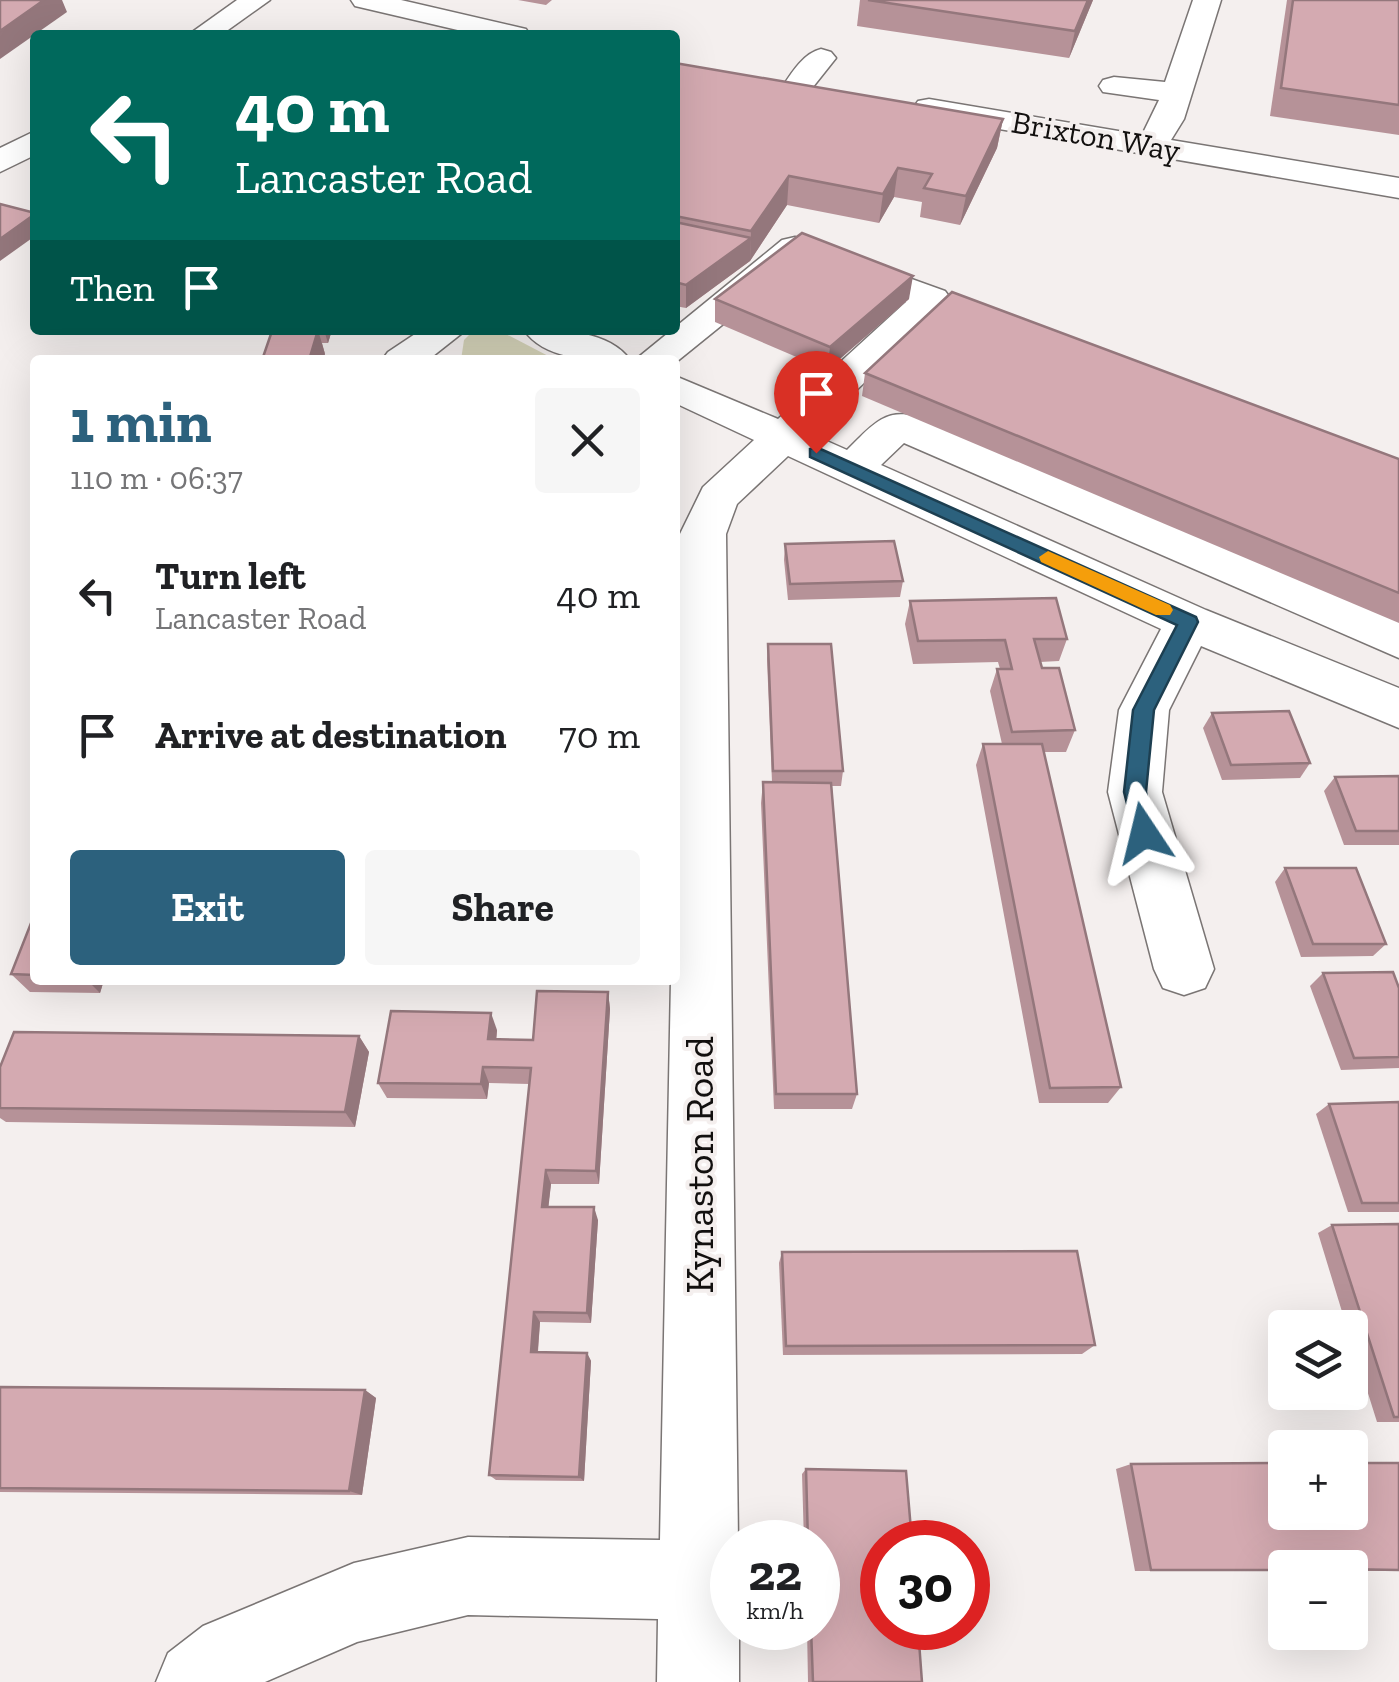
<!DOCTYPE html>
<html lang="en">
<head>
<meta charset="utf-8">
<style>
  :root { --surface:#fff; --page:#f6f6f6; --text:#202124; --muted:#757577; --accent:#2c617d }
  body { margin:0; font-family:"Zilla Slab",serif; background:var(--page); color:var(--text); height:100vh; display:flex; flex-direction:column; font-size:38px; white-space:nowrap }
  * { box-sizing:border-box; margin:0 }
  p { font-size:32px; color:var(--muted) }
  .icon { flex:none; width:55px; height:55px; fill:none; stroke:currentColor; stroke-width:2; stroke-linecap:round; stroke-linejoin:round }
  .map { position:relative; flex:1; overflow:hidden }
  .drawer { position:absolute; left:30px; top:355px; width:650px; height:630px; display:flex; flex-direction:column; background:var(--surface); border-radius:10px; box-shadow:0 10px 40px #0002 }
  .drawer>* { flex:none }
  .banner { position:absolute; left:30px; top:30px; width:650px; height:305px; border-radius:10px; box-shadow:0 10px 40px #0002; background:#00695c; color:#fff; overflow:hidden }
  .tools { position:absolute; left:1268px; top:1310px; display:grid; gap:20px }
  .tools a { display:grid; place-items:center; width:100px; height:100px; border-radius:10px; background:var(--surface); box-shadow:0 10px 40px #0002; font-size:50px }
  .speed { position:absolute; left:710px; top:1520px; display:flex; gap:20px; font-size:50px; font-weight:700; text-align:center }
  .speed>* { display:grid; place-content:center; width:130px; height:130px; border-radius:50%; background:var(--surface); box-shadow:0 10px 40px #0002; line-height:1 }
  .speed small { font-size:25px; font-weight:400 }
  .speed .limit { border:15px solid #d22; background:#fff; color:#111 }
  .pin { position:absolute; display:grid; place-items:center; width:85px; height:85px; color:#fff; margin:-102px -42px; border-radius:50% 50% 50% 0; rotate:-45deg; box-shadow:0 0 10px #0007 }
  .pin .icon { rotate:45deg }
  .me { position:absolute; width:110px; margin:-55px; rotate:350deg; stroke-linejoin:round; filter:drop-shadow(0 0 8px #0008) }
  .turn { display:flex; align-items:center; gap:35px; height:210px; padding:0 40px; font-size:45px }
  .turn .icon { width:130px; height:130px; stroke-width:2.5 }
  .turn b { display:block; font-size:70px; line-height:85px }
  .then { display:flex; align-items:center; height:95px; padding:0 40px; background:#0003; gap:20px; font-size:38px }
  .round { display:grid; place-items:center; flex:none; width:105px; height:105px; border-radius:10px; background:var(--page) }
  .headline { display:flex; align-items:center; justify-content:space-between; height:170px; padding:0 40px }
  h1 { font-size:60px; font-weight:700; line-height:75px; color:var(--accent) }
  .button { display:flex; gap:20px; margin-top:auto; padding:20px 40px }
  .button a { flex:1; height:115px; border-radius:10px; background:var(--accent); color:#fff; font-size:40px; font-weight:700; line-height:115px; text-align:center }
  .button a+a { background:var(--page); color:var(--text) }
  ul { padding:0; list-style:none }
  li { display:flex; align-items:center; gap:30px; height:140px; padding:0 40px }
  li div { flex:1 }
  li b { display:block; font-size:38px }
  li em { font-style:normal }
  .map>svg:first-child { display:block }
  .green { fill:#d4d2b8 }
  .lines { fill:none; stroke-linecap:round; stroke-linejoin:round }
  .minor-casing { stroke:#7a7574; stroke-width:3 }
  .minor { fill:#fff; fill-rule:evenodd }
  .wall { fill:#b69298 }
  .shaded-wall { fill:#94777c }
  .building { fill:#d4aab1; stroke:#94777c; stroke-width:2.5 }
  .route { fill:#2c617d; stroke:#1d3f51; stroke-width:2.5 }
  .slow { fill:#f59e0b }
  .labels { text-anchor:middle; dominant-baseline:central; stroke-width:8; stroke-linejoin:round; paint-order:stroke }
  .far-street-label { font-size:32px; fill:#12100f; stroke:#f4efee }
  .street-label { font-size:40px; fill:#12100f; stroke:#f4efee }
</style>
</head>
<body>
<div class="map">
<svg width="1399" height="1682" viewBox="0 0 1399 1682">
  <rect width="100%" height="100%" fill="#f4efee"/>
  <path class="green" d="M472,332H502L556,360H461L464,340Z"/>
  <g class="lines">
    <defs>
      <g id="minor">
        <path d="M237,0H270L221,35H188Z"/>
        <path d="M351,0H401L526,29L530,35H479L355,6Z"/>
        <path d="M1193,0H1221L1184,119L1171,140L1399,178V198L929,117L918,115L913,108L918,101L929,99L1142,135L1159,100L1103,92L1099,86L1103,80L1114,77L1165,82Z"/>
        <path d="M821,49L831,52L836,58L809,92H787L783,86C792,72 804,53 821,49Z"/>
        <path d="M35,131V155L0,172V148Z"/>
        <path d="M795,237L945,291L951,299L811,434L847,450C868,430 883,408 913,416L1399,620V658L904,443L881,465L1206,610L1399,688V728L1201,646L1169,710L1162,792L1214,969L1205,988L1184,995L1163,988L1154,969L1108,792L1119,710L1161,629L788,456L737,504L726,534L738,1542H732V1628H739V1682H657L658,1619L468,1615L357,1642L265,1682H156L168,1653L203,1626L354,1563L468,1537L660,1540L671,980H675L680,534L703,487L754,440L675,403V376L778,419L906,302L800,262L675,363V360H635L782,240Z"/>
        <path d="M421,330H466L428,360H382L388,352Z"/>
        <path d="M524,330C558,330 608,329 630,360C596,360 546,362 524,330Z"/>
      </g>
    </defs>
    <use href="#minor" class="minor-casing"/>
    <use href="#minor" class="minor"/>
  </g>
  <g class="wall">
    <path d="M518,0H552L546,5Z"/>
    <path d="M860,0H1093L1069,58L857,26Z"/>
    <path d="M1287,0H1399V135L1270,116Z"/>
    <path d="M675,63L1003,119L997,148L960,225L920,217L922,202L894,197L879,223L787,205L750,261L686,308L675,306Z"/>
    <path d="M715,299H909L827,370L715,322Z"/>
    <path d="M279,330H332L328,343H322L325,354Z"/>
    <path d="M865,373L1399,459V623L862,396Z"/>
    <path d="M785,544L903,581L900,597L788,600L784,560Z"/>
    <path d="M910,601L1067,639L1059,661L1040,662L1042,668L1075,730L1066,752H1044L1121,1087L1108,1103H1039L976,765L983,744H1002L990,691L997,669H1000L998,662L913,664L905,624Z"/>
    <path d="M768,644L843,771L841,786H832L857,1094L852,1109H774L761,803L763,782H772L767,659Z"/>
    <path d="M1212,713L1310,763L1300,778L1222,780L1203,728Z"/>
    <path d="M1399,776V845H1344L1324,791L1335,777Z"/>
    <path d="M1285,868L1386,944L1373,956L1301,957L1275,882Z"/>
    <path d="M35,913V980H104L100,993L30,992L11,974Z"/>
    <path d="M1323,973L1399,988V1068L1341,1070L1310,986Z"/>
    <path d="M608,992L610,1009L599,1184H551L548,1207L598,1220L591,1323L540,1322L538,1352L587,1353L591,1361L584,1481L496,1480L489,1475L530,1084L489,1083L487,1099L387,1098L378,1083L497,1030L496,1040H533Z"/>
    <path d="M359,1036L369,1052L355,1127L6,1122L0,1118V1067Z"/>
    <path d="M1399,1102V1212H1348L1316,1114L1329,1104Z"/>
    <path d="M1399,1224V1422H1377L1350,1336V1328H1347L1318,1233L1332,1225Z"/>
    <path d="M782,1252L1095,1345L1082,1354L783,1355L779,1263Z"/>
    <path d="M0,1387L365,1390L376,1398L362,1495L0,1492Z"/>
    <path d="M1399,1463V1571H1350V1568H1285V1571H1135L1116,1469L1131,1464Z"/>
    <path d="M806,1469L922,1682H808L807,1628H818V1542H804L802,1474Z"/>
  </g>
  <g class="shaded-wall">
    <path d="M44,0H62L67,12L0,59V31Z"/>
    <path d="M1088,0H1093L1069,58L1075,31Z"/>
    <path d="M1003,119L997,148L960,225L966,196Z"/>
    <path d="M898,168L894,197L879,223L883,194Z"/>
    <path d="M789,176L787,205L750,261L751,231Z"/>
    <path d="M35,214V236L0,261V239Z"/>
    <path d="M751,238L750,261L686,308V285Z"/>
    <path d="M913,276L909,299L827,370L830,347Z"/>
    <path d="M318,330L325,354L324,360H309Z"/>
    <path d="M324,330H332L328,343Z"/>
    <path d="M87,980H104L100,993Z"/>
    <path d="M608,992L610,1009L599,1184L596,1171Z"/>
    <path d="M491,1013L497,1030L495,1056L488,1039Z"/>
    <path d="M359,1036L369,1052L355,1127L345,1112Z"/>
    <path d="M483,1067L489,1083L487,1099L481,1084Z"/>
    <path d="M546,1170L551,1184L547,1220L542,1207Z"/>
    <path d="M594,1207L598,1220L591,1323L587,1313Z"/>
    <path d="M534,1312L540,1322L537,1360L531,1352Z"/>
    <path d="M587,1353L591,1361L584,1481L579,1477Z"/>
    <path d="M365,1390L376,1398L362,1495L349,1491Z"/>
  </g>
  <g class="building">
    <path d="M0,0H44L0,31Z"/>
    <path d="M868,0H1088L1075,31Z"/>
    <path d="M1293,0H1399V105L1281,88Z"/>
    <path d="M675,63L1003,119L966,196L924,188L932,174L898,168L883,194L789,176L751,231L675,216Z"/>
    <path d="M0,204L35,213V214L0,239Z"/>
    <path d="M675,222L751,238L686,285L675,282Z"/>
    <path d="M802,233L913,276L830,347L715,299Z"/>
    <path d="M952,292L1399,459V593L865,373Z"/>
    <path d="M318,330L309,360H262L272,331Z"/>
    <path d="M894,541L903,581L790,584L785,544Z"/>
    <path d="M1056,598L1067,639H1034L1042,668H1059L1075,730L1012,732L997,669H1012L1005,640L918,641L910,601Z"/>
    <path d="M768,644H831L843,771H773Z"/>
    <path d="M1289,711L1310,763L1231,765L1212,713Z"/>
    <path d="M983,744H1042L1121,1087L1050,1088Z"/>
    <path d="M1399,776V831H1356L1335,777Z"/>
    <path d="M763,782L831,783L857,1094H776Z"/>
    <path d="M1285,868H1356L1386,944H1313Z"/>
    <path d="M35,913V975L11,974Z"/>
    <path d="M1393,972L1399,988V1057L1354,1058L1323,973Z"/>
    <path d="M537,991L608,992L596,1171L546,1170L542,1207H594L587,1313L534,1312L531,1352L587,1353L579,1477L489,1475L531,1068L483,1067L481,1084L378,1083L391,1011L491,1013L488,1039L533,1040Z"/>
    <path d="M14,1032L359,1036L345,1112L0,1108V1067Z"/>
    <path d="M1399,1102V1203H1362L1329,1104Z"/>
    <path d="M1399,1224V1417H1394L1332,1225Z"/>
    <path d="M1077,1251L1095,1345L786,1346L782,1252Z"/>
    <path d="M0,1387L365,1390L349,1491L0,1488Z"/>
    <path d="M1285,1463V1512H1350V1463H1399V1570L1285,1568V1570H1151L1131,1464Z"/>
    <path d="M806,1469L906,1471L912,1542H882V1628H918L922,1682H813L811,1628H818V1542H808Z"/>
  </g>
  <path class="route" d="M816,447L1196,617L1198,622L1154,710L1146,792L1155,833L1152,840H1136L1124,792L1133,710L1177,625L810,457V449Z"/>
  <path class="slow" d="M1048,551L1170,605L1173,610L1170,615H1156L1041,562L1039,557Z"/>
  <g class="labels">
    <g class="far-street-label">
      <text transform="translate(1096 136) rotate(10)">Brixton Way</text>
    </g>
    <g class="street-label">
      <text transform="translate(699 1165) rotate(-90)">Kynaston Road</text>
    </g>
  </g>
</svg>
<div class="tools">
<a><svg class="icon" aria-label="layers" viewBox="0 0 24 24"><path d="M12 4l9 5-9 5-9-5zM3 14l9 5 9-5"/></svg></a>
<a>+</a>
<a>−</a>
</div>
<div class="speed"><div>22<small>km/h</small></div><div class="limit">30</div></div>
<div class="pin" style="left:816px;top:453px;background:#d93025"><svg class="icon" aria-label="arrive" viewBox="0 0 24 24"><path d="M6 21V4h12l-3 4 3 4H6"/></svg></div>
<svg class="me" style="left:1144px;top:833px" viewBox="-20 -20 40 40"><path d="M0-17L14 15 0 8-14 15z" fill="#2c617d" stroke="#fff" stroke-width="4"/></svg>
<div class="banner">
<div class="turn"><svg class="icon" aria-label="left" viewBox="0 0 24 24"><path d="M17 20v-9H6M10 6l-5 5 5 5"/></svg><div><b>40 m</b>Lancaster Road</div></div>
<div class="then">Then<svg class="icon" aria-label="arrive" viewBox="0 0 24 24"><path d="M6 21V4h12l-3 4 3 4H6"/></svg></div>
</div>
<section class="drawer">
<div class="headline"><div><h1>1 min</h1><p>110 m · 06:37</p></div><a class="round"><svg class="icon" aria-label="close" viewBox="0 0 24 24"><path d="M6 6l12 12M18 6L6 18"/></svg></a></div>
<ul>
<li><svg class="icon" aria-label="left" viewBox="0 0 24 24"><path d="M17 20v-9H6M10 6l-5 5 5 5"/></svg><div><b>Turn left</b><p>Lancaster Road</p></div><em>40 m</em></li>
<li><svg class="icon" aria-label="arrive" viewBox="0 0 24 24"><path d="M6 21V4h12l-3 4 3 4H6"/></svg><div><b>Arrive at destination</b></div><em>70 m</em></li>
</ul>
<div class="button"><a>Exit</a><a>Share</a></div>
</section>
</div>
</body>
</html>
